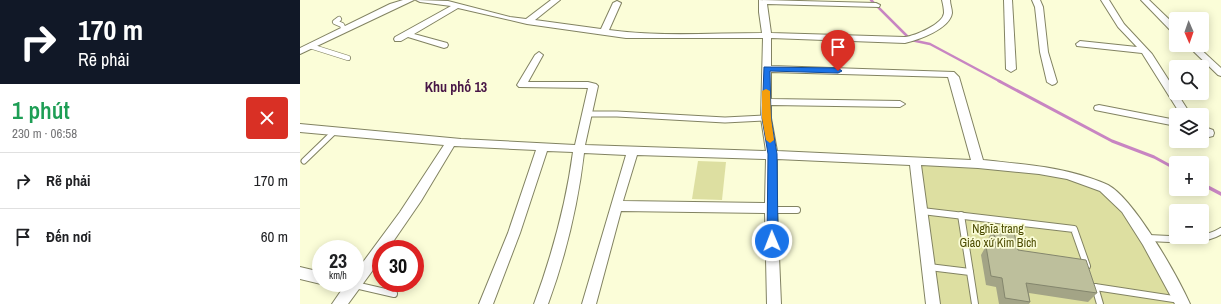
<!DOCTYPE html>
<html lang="vi">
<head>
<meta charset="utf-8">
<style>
  :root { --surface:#fff; --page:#f6f6f6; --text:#202124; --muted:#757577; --line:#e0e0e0 }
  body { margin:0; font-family:"Archivo Narrow",sans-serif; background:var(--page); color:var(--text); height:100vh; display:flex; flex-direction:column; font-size:15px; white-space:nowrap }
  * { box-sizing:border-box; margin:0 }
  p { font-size:13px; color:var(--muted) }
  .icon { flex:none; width:22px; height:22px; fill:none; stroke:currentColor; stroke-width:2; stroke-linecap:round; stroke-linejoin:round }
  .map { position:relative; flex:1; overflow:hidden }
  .details { display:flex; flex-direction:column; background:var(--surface); width:300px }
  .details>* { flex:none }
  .top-card { background:#111827; color:#fff; overflow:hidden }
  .needle { width:26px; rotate:178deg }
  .controls { position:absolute; left:869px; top:12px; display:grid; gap:8px }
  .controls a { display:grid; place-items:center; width:40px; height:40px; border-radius:4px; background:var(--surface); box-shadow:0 2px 10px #0003; font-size:20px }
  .speed { position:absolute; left:12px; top:240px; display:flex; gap:8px; font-size:20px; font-weight:700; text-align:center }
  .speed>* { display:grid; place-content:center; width:52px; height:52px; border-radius:50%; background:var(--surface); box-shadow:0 2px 10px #0003; line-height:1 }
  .speed small { font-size:10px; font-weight:400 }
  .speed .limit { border:6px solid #d22; background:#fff; color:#111 }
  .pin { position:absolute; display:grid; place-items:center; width:34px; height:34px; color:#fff; margin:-41px -17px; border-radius:50% 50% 50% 0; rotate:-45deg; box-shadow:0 0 4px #0007 }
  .pin .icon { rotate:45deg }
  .me { position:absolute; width:44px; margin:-22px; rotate:359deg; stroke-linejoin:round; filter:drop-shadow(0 0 3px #0008) }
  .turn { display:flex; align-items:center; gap:14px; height:84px; padding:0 12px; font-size:18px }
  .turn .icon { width:52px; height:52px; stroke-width:2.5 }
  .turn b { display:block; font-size:28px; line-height:34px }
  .round { display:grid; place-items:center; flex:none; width:42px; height:42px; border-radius:4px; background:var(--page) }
  .summary { display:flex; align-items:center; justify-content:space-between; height:68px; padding:0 12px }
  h1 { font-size:24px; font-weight:600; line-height:30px; color:#1e9e55 }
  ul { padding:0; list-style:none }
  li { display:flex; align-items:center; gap:12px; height:56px; padding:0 12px; border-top:1px solid var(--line) }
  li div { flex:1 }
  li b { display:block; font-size:15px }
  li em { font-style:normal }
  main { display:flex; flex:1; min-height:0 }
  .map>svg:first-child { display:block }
  .green { fill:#dddfa1 }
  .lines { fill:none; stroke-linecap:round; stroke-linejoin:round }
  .stream-far2 { stroke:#c885c2; stroke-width:2.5 }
  .stream-far1 { stroke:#c885c2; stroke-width:3 }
  .stream { stroke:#c885c2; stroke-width:3.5 }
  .service-far2-casing { stroke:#828362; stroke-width:6 }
  .service-far1-casing { stroke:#828362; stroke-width:7 }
  .service-casing { stroke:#828362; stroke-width:8 }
  .minor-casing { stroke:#828362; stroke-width:2 }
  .service-far2 { stroke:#fff; stroke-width:4.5 }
  .service-far1 { stroke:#fff; stroke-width:5 }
  .service { stroke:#fff; stroke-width:6 }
  .minor { fill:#fff; fill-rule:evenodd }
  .wall { fill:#a3a486 }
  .building { fill:#bdbf9c; stroke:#84866d }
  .route { fill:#1a73e8; stroke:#114b97 }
  .slow { fill:#f59e0b }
  .labels { text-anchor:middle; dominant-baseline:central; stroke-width:3.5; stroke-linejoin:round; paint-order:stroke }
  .park-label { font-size:12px; fill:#4b4b01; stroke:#fbfdd8 }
  .quarter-label { font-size:14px; font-weight:bold; fill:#481646; stroke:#fbfdd8 }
</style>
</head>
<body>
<main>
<section class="details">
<div class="top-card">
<div class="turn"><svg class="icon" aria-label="right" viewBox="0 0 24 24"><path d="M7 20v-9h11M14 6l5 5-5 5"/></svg><div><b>170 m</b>Rẽ phải</div></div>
</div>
<div class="summary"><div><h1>1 phút</h1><p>230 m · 06:58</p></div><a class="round" style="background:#d93025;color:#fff"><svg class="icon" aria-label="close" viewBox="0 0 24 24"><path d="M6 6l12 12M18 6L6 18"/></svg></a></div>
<ul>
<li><svg class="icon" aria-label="right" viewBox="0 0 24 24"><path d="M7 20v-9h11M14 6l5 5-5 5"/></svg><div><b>Rẽ phải</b></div><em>170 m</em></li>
<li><svg class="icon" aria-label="arrive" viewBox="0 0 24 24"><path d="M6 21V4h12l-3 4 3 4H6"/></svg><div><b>Đến nơi</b></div><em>60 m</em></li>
</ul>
</section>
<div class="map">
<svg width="921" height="304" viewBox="0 0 921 304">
  <rect width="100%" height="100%" fill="#fbfdd8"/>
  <g class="green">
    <path d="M398,161L426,162L422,200L392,199Z"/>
    <path d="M619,163L679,167L768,177L802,190L824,210L878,304H636Z"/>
  </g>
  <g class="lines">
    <g class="stream-far2">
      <path d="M571,0L607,36"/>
      <path d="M611,40L630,44L701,82"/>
    </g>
    <path class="stream-far1" d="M699,81L812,141L854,157L876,169"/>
    <path class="stream" d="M902,184L921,194"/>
    <defs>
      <g id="service-far2">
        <path d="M39,19L35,22L42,25L44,30"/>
        <path d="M10,46L48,58"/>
      </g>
      <g id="service-far1">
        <path d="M288,114H317L425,120L466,118"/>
        <path d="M4,161L34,132"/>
      </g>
      <g id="service">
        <path d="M471,210H497"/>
        <path d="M622,211L774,229L787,266"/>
        <path d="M661,215L670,272"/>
        <path d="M847,238C870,238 901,244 921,231"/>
        <path d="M629,267L670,272L675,304"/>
        <path d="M55,285L94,294"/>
        <path d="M795,287L800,304"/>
        <path d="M795,287L880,300"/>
      </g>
      <g id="minor">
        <path d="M103,0H114L0,54V48L90,4Z"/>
        <path d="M116,0L148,1L210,17L226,19L251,0H260L235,20L301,29L313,3L317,1L321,3L309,30C359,37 412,33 462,33L459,12V0L576,3L580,5L579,7L467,4L471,33L605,37C615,36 643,24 644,13C644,9 643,4 642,0H650C650,4 652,9 652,13C650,29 618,40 605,43L471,38V66L654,72L659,77L683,160C719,164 755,166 790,178C796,180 802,182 808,185C834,199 877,275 890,304H875L843,245L822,212L800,191L767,179L739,174L678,168L621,165L640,304H626L610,165L477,159V208L481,304H467L465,213L321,211L296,304H282L326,155L284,153C278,204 266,255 248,304H234C252,255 266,204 273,152L247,151L220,233L193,304H179L208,233L236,150L154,146L121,201L88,249H81V259L48,304H32L43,288L40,287L38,283H55V273L100,212L144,145L0,132V124L161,139L275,145L288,88L219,87L217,85L235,55L239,52L243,55L228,82H288L296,84L298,86L285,145L466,151L461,118L463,38H326L227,24L158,8L114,34L147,43L148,45L147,47L144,48L108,37L101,41H95L94,39L95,37L151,6L120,2ZM471,72L648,77L671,160L477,151L471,118V105L600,107L605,104L600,101L471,99ZM337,155L466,159L465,203L323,201Z"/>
        <path d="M704,0H712L716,69L711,72L706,69Z"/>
        <path d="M732,0H740L743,7L748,52L757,82L755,84L752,85L747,82L740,52L735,7Z"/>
        <path d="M801,0H809L824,24L852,54L891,115H881L842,53L777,46L776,44L780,41L837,47L818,27Z"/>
        <path d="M841,0H849L876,26V34L873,33Z"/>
        <path d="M887,45H896L921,68V76L918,75Z"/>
        <path d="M799,105L876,120V126L795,110L794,108L795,106Z"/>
        <path d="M902,126L913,130L914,133L913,136L909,137L902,134Z"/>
        <path d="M0,267L21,272V283H24L21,284L0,279Z"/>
      </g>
    </defs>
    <use href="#service-far2" class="service-far2-casing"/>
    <use href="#service-far1" class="service-far1-casing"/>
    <use href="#service" class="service-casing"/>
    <use href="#minor" class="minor-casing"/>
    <use href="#service-far2" class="service-far2"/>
    <use href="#service-far1" class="service-far1"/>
    <use href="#service" class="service"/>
    <use href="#minor" class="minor"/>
  </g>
  <path class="wall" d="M693,229L718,250L797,293L788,302L729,293L730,302L729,304H699L696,287L686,285L681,255L686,246H689L688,239Z"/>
  <path class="building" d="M693,229L714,232L718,250L786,260L797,293L726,283L730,302L705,298L702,278L691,276L686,246L697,247Z"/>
  <path class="route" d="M464,67L538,68L542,71L538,73L470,71L471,118L477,154L478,241L476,244L472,246L469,244L467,241L468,154L462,118Z"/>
  <path class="slow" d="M466,89L470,91L471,118L474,140L470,143L466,140L462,118V91Z"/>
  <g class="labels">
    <g class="park-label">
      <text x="698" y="229">Nghĩa trang<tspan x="698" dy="14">Giáo xứ Kim Bích</tspan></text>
    </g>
    <g class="quarter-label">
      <text x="156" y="87">Khu phố 13</text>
    </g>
  </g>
</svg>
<div class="controls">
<a><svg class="needle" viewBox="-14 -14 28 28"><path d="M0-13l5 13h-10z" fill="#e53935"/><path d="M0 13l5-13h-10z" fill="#757577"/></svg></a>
<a><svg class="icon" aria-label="search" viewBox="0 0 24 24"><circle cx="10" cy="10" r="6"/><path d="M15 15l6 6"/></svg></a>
<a><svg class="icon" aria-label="layers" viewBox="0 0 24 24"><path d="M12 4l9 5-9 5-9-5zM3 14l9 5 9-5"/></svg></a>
<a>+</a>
<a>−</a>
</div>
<div class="speed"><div>23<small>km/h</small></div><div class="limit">30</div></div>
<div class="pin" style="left:538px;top:71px;background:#d93025"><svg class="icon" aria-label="arrive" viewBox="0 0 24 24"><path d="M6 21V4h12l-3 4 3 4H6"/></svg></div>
<svg class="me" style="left:472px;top:241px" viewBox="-20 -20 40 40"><circle r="17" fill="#1a73e8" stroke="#fff" stroke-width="3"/><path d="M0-11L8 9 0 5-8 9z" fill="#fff"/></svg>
</div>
</main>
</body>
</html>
